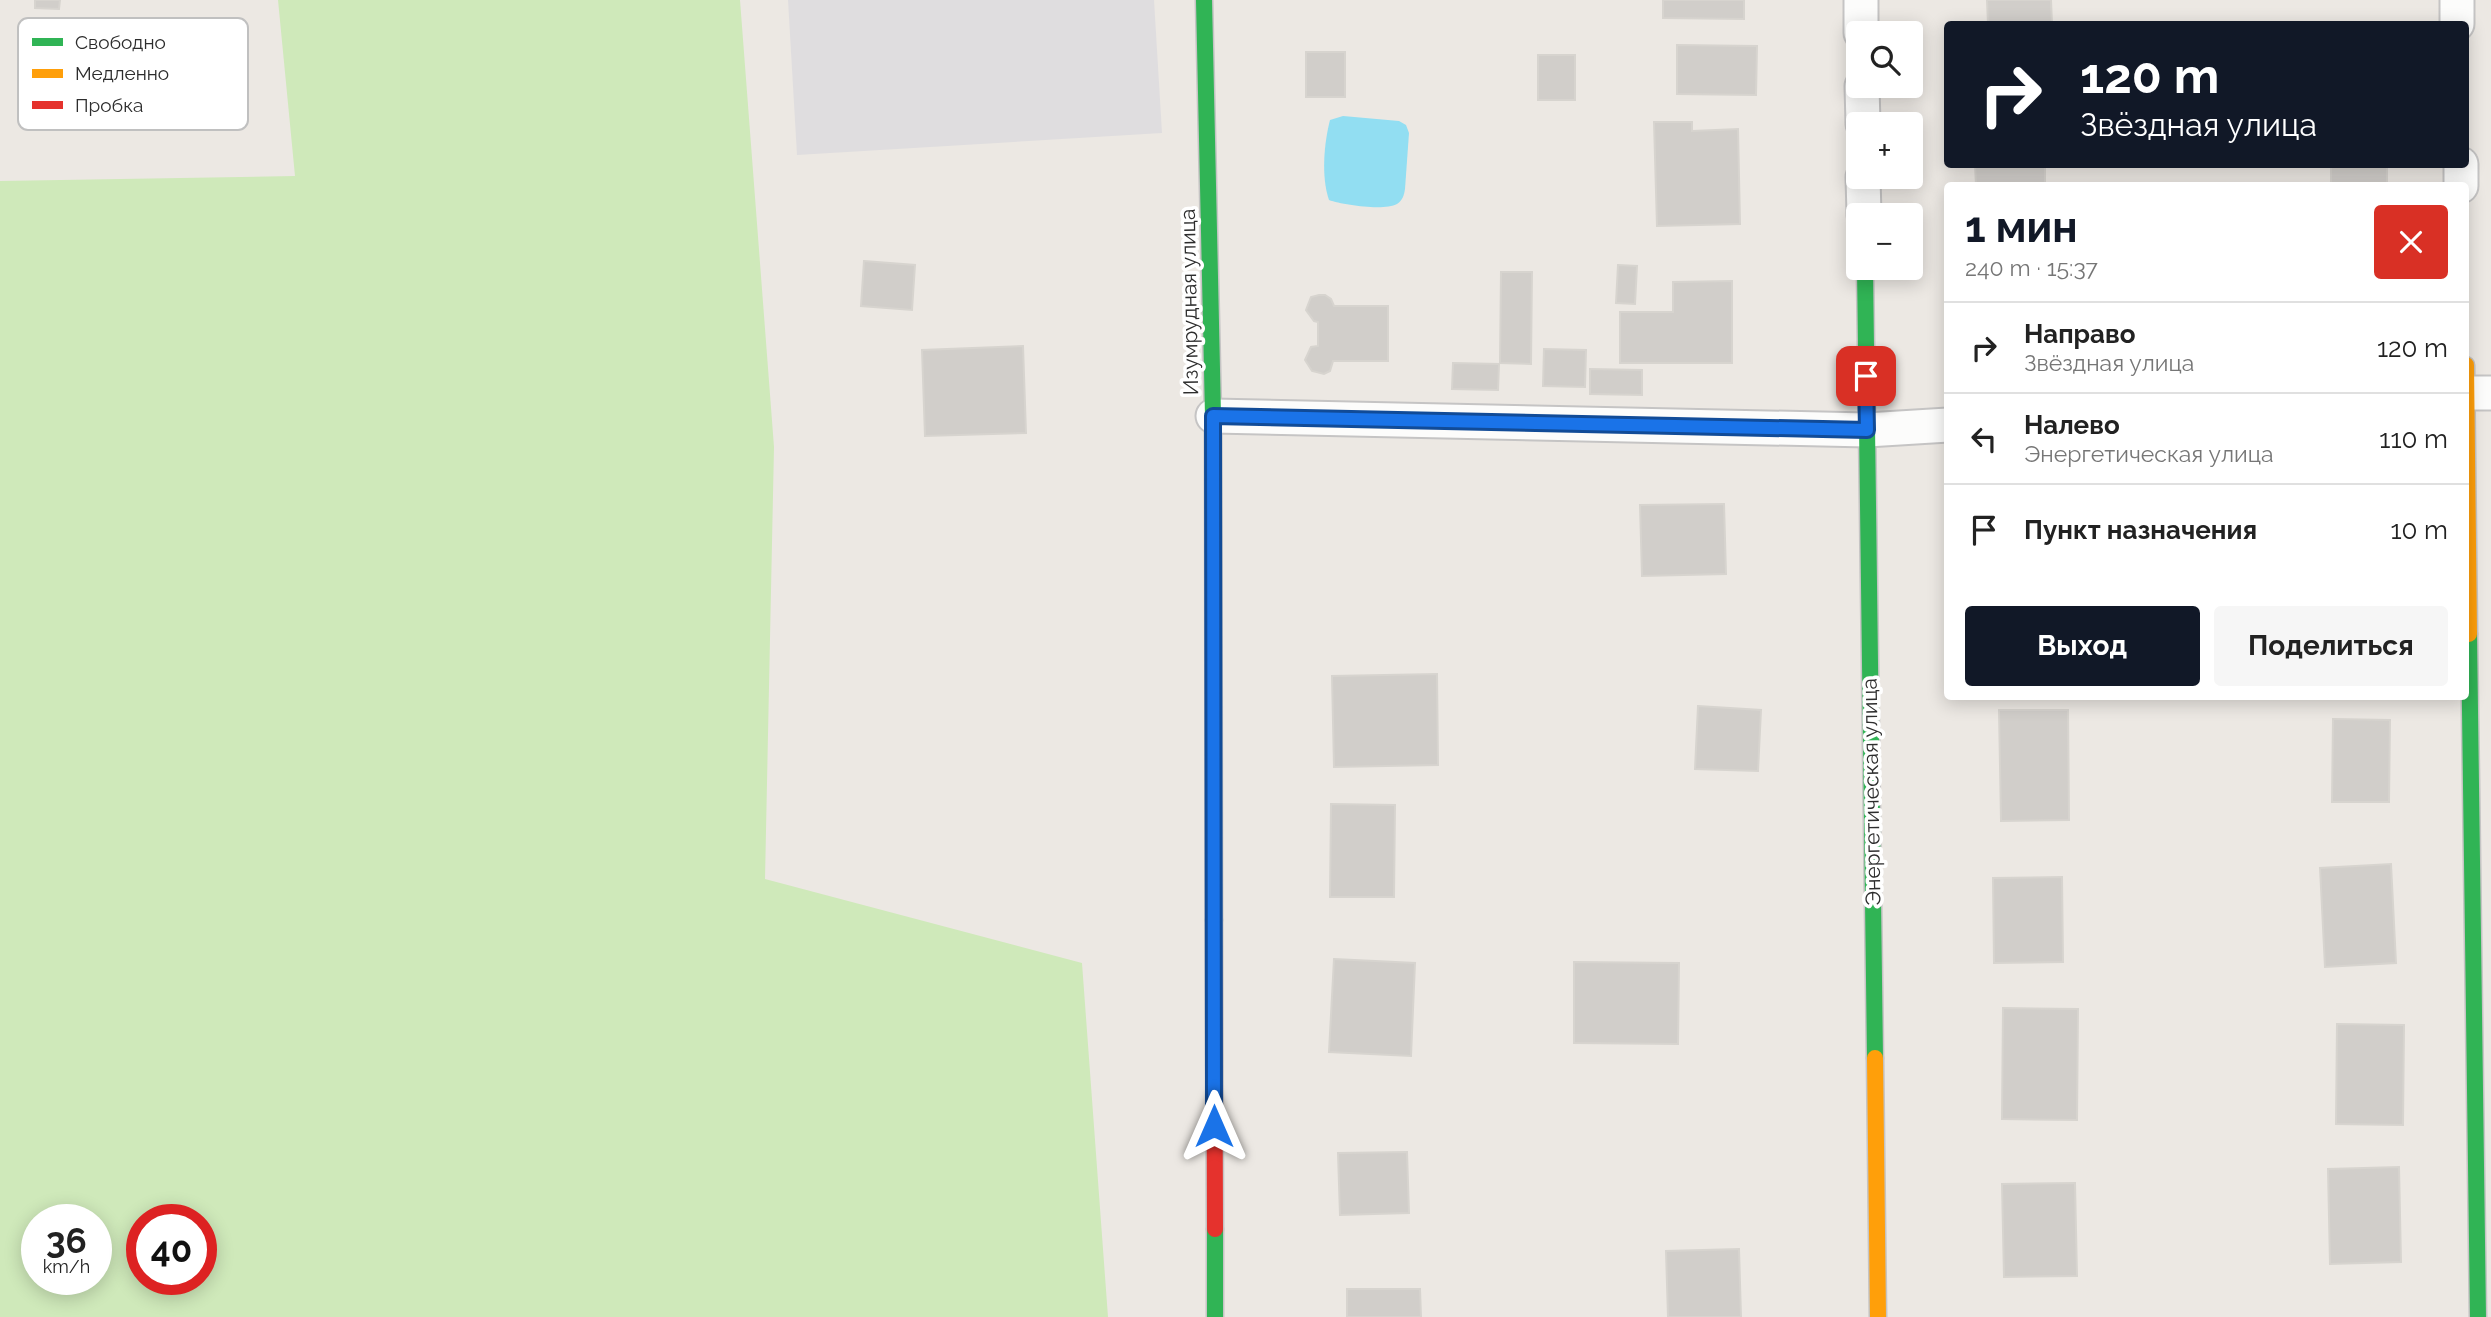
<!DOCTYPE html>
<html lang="ru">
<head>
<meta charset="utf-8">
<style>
  :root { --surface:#fff; --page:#f6f6f6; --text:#222; --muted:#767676; --line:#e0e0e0; --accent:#111827 }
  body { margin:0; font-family:Raleway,sans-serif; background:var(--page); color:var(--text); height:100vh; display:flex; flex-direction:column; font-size:26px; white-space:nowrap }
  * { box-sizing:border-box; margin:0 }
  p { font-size:23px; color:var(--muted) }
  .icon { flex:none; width:38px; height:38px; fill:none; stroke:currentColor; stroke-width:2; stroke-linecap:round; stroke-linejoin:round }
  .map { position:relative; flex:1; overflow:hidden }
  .drawer { position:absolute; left:1944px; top:182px; width:525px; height:518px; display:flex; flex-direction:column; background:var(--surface); border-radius:7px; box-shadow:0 4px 18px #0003 }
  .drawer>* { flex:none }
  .top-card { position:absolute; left:1944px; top:21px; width:525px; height:147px; border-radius:7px; box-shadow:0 4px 18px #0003; background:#111827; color:#fff; overflow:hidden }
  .tools { position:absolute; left:1846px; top:21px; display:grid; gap:14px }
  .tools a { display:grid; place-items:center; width:77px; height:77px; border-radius:7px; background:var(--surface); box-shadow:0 4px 18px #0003; font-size:35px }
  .speed { position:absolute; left:21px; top:1204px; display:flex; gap:14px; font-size:35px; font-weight:700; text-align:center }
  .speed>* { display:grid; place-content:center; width:91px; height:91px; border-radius:50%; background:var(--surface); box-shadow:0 4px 18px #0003; line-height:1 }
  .speed small { font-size:18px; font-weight:400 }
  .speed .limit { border:10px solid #d22; background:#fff; color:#111 }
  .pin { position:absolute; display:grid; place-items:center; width:60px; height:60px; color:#fff; margin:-30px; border-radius:14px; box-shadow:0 4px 10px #0006 }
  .me { position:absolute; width:77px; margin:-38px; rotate:0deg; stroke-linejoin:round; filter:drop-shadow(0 0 5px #0008) }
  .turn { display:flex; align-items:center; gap:24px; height:147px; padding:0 21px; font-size:32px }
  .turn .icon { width:91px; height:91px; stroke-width:2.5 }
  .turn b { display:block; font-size:49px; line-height:60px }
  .round { display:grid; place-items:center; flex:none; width:74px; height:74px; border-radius:7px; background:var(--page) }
  .overview { display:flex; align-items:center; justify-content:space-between; height:119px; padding:0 21px }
  h1 { font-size:42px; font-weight:700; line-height:52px; color:var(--accent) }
  .cta { display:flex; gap:14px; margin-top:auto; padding:14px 21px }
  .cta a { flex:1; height:80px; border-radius:7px; background:var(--accent); color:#fff; font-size:28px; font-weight:700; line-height:80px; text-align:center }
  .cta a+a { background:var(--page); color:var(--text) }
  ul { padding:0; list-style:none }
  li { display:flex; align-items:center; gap:21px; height:91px; padding:0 21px; border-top:2px solid var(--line) }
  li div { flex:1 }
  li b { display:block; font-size:26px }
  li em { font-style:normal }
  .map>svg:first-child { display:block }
  .industrial { fill:#dfdddf }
  .green { fill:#cfe9ba; fill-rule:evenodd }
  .water { fill:#92def2 }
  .building { fill:#d1ceca; stroke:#d7d4cf; stroke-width:2 }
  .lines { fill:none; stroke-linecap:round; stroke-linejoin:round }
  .street-casing { stroke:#c5c4c4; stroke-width:37 }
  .fast-casing { stroke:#c5c4c4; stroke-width:19 }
  .slow-casing { stroke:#c5c4c4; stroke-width:19 }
  .jam-casing { stroke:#c5c4c4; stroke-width:19 }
  .street { stroke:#fcfcfb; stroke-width:33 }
  .fast { stroke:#30b455; stroke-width:16 }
  .slow { stroke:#ff9f0a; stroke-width:16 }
  .jam { stroke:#e5322d; stroke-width:16 }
  .route-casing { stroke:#114b97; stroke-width:18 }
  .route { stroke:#1a73e8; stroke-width:12 }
  .labels { text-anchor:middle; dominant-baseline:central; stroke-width:7; stroke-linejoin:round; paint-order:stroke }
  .street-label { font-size:21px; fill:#2d2d2d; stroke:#fff }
  .key { fill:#fff; stroke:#c0c0c0; stroke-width:2 }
  .key-label { font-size:19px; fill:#2d2d2d }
</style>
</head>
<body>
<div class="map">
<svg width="2491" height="1317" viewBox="0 0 2491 1317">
  <rect width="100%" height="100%" fill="#ece8e3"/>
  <path class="industrial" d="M788,0H1154L1162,133L797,155Z"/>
  <path class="green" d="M278,0H740L774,447L765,879L1082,963L1108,1317H0V181L295,176ZM37,1220H96V1279H37ZM142,1220H201V1279H142Z"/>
  <path class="water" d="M1343,116L1399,121L1406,125L1409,133L1405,189C1404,195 1403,200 1397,204C1384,211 1343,205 1329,200C1321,177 1324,143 1330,120Z"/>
  <g class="building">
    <path d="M35,0H60L59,9L35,8Z"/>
    <path d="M1663,0H1744V19L1663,18Z"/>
    <path d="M1987,0H2051L2052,24H1988Z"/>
    <path d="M1677,45L1757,46L1756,95L1677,94Z"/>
    <rect x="1306" y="52" width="39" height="45"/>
    <rect x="1538" y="55" width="37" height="45"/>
    <path d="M1654,122H1692V131L1738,129L1740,224L1657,226Z"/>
    <path d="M1975,164H2045V186H1976Z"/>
    <rect x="2331" y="164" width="56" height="22"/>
    <path d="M864,261L915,265L912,310L861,306Z"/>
    <path d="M1618,265L1637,266L1635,304L1616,303Z"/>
    <path d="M1501,272H1532L1531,364L1500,363Z"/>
    <path d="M1732,281V363H1620V312H1673V282Z"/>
    <path d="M1319,295H1325L1331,299L1334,306H1388V361H1333L1330,371L1324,374L1312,371L1305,360L1311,347L1318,346V322L1314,321L1306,310L1311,297Z"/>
    <path d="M1023,346L1026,433L925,436L922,350Z"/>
    <path d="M1544,349L1586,350L1585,387L1543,386Z"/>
    <path d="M1453,363L1499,364L1498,390L1452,389Z"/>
    <path d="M1590,369L1642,370V395L1590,394Z"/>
    <path d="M1724,504L1726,574L1642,576L1640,505Z"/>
    <path d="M1437,674L1438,765L1334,767L1332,676Z"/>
    <path d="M1698,706L1761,710L1758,771L1695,769Z"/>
    <path d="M1999,710H2068L2069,820L2001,821Z"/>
    <path d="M2333,719L2390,720L2389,802H2332Z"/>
    <path d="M1331,804L1395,805L1394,897H1330Z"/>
    <path d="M2391,864L2396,963L2325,967L2320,868Z"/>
    <path d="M2062,877L2063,962L1994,963L1993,878Z"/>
    <path d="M1334,959L1415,963L1411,1056L1329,1052Z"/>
    <path d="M1574,962L1679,963L1678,1044L1574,1043Z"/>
    <path d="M2003,1008L2078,1009L2077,1120L2002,1119Z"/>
    <path d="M2337,1024L2404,1025L2403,1125L2336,1124Z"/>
    <path d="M1407,1152L1409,1213L1340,1215L1338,1153Z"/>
    <path d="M2399,1167L2401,1262L2330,1264L2328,1169Z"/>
    <path d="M2075,1183L2077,1276L2004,1277L2002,1184Z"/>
    <path d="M1739,1249L1741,1317H1668L1666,1251Z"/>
    <path d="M1347,1289H1420L1421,1317H1347Z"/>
  </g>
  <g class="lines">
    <defs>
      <g id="street">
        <path d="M1861,0V33"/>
        <path d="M2457,0V24"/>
        <path d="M1862,86L1863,124"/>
        <path d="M2461,164V186"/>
        <path d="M1863,177L1864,215"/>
        <path d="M2466,393H2491"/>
        <path d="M1213,416L1867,430L1948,425"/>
      </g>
      <g id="fast">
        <path d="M1204,0L1213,416L1214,920"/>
        <path d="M1865,268L1875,1058"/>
        <path d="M2469,634L2478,1317"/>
        <path d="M1215,1229V1317"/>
      </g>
      <g id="slow">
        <path d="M2466,365L2469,634"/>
        <path d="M1875,1058L1878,1317"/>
      </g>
      <path id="jam" d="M1214,920L1215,1229"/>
    </defs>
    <use href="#street" class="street-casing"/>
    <use href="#fast" class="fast-casing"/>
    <use href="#slow" class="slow-casing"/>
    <use href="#jam" class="jam-casing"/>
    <use href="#street" class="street"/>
    <use href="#fast" class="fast"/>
    <use href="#slow" class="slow"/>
    <use href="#jam" class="jam"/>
  </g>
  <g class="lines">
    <defs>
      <path id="route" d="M1214,1126L1213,416L1867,430L1866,376"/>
    </defs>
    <use href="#route" class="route-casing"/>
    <use href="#route" class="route"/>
  </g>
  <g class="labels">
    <g class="street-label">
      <text transform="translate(1189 302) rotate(-91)">Изумрудная улица</text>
      <text transform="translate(1871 792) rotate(-91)">Энергетическая улица</text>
    </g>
  </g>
  <rect x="18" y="18" width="230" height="112" rx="10" class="key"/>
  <rect x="32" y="38" width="31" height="8" fill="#30b455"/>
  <rect x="32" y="69" width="31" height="9" fill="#ff9f0a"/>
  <rect x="32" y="101" width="31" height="8" fill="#e5322d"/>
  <g class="key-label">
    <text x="75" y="49">Свободно</text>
    <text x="75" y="80">Медленно</text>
    <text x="75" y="112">Пробка</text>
  </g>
</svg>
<div class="tools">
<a><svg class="icon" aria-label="search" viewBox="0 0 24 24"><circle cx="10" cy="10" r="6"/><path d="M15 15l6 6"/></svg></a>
<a>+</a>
<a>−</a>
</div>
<div class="speed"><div>36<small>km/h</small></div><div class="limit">40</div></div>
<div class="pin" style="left:1866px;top:376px;background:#d93025"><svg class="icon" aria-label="arrive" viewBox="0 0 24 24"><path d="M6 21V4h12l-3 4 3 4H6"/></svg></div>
<svg class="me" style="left:1214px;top:1126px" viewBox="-20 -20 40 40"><path d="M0-17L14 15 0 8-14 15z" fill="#1a73e8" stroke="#fff" stroke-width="4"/></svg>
<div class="top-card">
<div class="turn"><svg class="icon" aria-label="right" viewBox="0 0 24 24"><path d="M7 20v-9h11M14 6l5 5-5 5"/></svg><div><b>120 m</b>Звёздная улица</div></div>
</div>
<section class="drawer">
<div class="overview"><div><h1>1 мин</h1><p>240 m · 15:37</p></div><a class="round" style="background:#d93025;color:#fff"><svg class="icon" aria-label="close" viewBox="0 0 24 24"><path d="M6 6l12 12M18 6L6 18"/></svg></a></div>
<ul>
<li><svg class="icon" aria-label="right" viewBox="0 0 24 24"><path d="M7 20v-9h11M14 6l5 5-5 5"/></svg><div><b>Направо</b><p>Звёздная улица</p></div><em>120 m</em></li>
<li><svg class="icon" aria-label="left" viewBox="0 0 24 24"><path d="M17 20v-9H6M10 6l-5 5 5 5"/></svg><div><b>Налево</b><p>Энергетическая улица</p></div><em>110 m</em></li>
<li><svg class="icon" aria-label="arrive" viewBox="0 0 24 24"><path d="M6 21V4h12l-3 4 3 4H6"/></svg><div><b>Пункт назначения</b></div><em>10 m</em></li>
</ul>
<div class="cta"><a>Выход</a><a>Поделиться</a></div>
</section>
</div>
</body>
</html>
